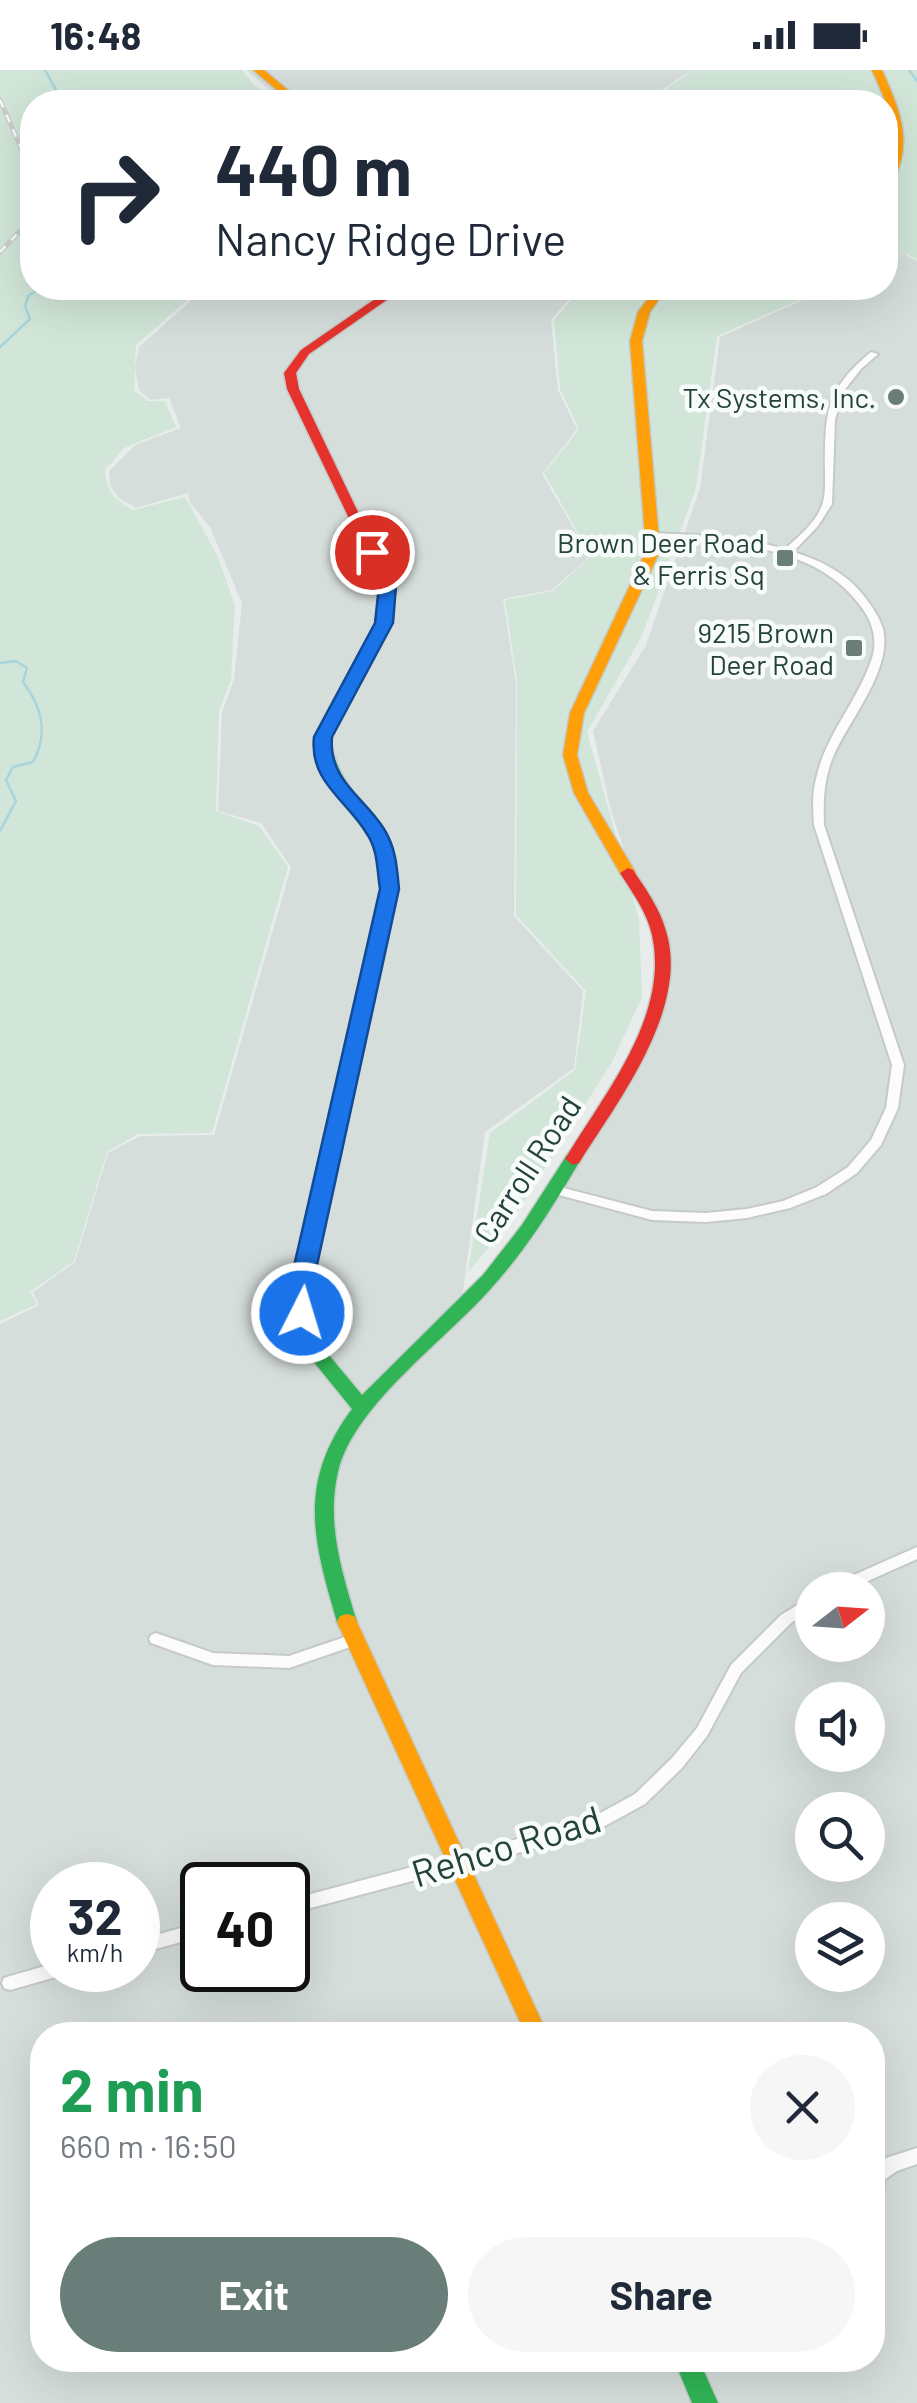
<!DOCTYPE html>
<html lang="en">
<head>
<meta charset="utf-8">
<style>
  :root { --surface:#fff; --page:#f6f6f7; --text:#1f2937; --muted:#747a83; --accent:#697e78 }
  body { margin:0; font-family:Barlow,sans-serif; background:var(--page); color:var(--text); height:100vh; display:flex; flex-direction:column; font-size:38px; white-space:nowrap }
  * { box-sizing:border-box; margin:0 }
  p { font-size:32px; color:var(--muted) }
  .icon { flex:none; width:55px; height:55px; fill:none; stroke:currentColor; stroke-width:2; stroke-linecap:round; stroke-linejoin:round }
  .map { position:relative; flex:1; overflow:hidden }
  .sheet { position:absolute; left:30px; top:1952px; width:855px; height:350px; display:flex; flex-direction:column; background:var(--surface); border-radius:40px; box-shadow:0 10px 40px #0002 }
  .sheet>* { flex:none }
  .hud { position:absolute; left:20px; top:20px; width:878px; height:210px; border-radius:40px; box-shadow:0 10px 40px #0002; background:#fff; color:var(--text); overflow:hidden }
  .needle { width:65px; rotate:73deg }
  .buttons { position:absolute; left:795px; top:1502px; display:grid; gap:20px }
  .buttons a { display:grid; place-items:center; width:90px; height:90px; border-radius:50%; background:var(--surface); box-shadow:0 10px 40px #0002; font-size:50px }
  .speed { position:absolute; left:30px; top:1792px; display:flex; gap:20px; font-size:50px; font-weight:700; text-align:center }
  .speed>* { display:grid; place-content:center; width:130px; height:130px; border-radius:50%; background:var(--surface); box-shadow:0 10px 40px #0002; line-height:1 }
  .speed small { font-size:25px; font-weight:400 }
  .speed .limit { border:5px solid #111; border-radius:15px; background:#fff; color:#111 }
  .pin { position:absolute; display:grid; place-items:center; width:85px; height:85px; color:#fff; margin:-42px; border:5px solid #fff; border-radius:50%; box-shadow:0 2px 10px #0007 }
  .me { position:absolute; width:110px; margin:-55px; rotate:5deg; stroke-linejoin:round; filter:drop-shadow(0 0 8px #0008) }
  .turn { display:flex; align-items:center; gap:35px; height:210px; padding:0 30px; font-size:45px }
  .turn .icon { width:130px; height:130px; stroke-width:2.5 }
  .turn b { display:block; font-size:70px; line-height:85px }
  .round { display:grid; place-items:center; flex:none; width:105px; height:105px; border-radius:52px; background:var(--page) }
  .head { display:flex; align-items:center; justify-content:space-between; height:170px; padding:0 30px }
  h1 { font-size:60px; font-weight:700; line-height:75px; color:#1e9e55 }
  .primary-button { display:flex; gap:20px; margin-top:auto; padding:20px 30px }
  .primary-button a { flex:1; height:115px; border-radius:60px; background:var(--accent); color:#fff; font-size:40px; font-weight:700; line-height:115px; text-align:center }
  .primary-button a+a { background:var(--page); color:var(--text) }
  .status { display:flex; justify-content:space-between; align-items:center; height:70px; padding:0 50px; background:var(--surface); direction:ltr }
  .status svg { height:28px; fill:currentColor }
  .map>svg:first-child { display:block }
  .built { fill:#d6dedb; fill-rule:evenodd }
  .green { fill:#d1e6d8 }
  .lines { fill:none; stroke-linecap:round; stroke-linejoin:round }
  .stream { stroke:#a9d4db; stroke-width:2.5 }
  .street-casing { stroke:#c5cac8; stroke-width:4 }
  .fast-casing { stroke:#c3cbc8; stroke-width:3 }
  .slow-casing { stroke:#c3cbc8; stroke-width:3 }
  .jam-casing { stroke:#c3cbc8; stroke-width:3 }
  .street { fill:#fcfcfc; fill-rule:evenodd }
  .fast { fill:#30b455; fill-rule:evenodd }
  .slow { fill:#ff9f0a; fill-rule:evenodd }
  .jam { fill:#e5322d; fill-rule:evenodd }
  .rail-casing { stroke:#c9cdcc; stroke-width:5 }
  .rail { stroke:#f7fbf9; stroke-width:2.5; stroke-dasharray:8; stroke-linecap:butt }
  .route { fill:#1a73e8; stroke:#114b97; stroke-width:2.5 }
  .poi-dot { fill:#697e78; stroke:#f7fbf9; stroke-width:4 }
  .labels { text-anchor:middle; dominant-baseline:central; stroke-width:9; stroke-linejoin:round; paint-order:stroke }
  .far-poi-label { font-size:28px; fill:#24423a; stroke:#f7fbf9; text-anchor:end }
  .street-label { font-size:32px; fill:#24423a; stroke:#f7fbf9 }
  .near-street-label { font-size:38px; fill:#24423a; stroke:#f7fbf9 }
</style>
</head>
<body>
<div class="status"><b>16:48</b><svg viewBox="0 0 49 12"><path d="M0 12V9h3v3zM5 12V6h3v6zM10 12V3h3v9zM15 12V0h3v12zM26 1h20v11H26zM47 4h2v5h-2z"/></svg></div>
<div class="map">
<svg width="917" height="2333" viewBox="0 0 917 2333">
  <rect width="100%" height="100%" fill="#e8edeb"/>
  <g class="built">
    <path d="M246,0H691L651,28L653,32H284Z"/>
    <path d="M904,184L917,191V2333H0V1254L39,1235L33,1222L75,1192L108,1083L140,1066L214,1065L291,797L261,753L218,741L222,642L234,609L242,533L210,457L190,433L188,423L136,438L119,428L110,415L109,401L135,375L181,358L169,328L150,330L139,320L135,297L139,277L205,218H578L551,250L558,320L577,359L542,404L590,486L552,520L503,529L516,614L514,846L583,921L574,998L485,1062L459,1249L615,1027L671,919L611,741L593,661L646,575L700,418L720,267L830,218H885V193ZM812,1520H868V1575H812ZM812,1630H868V1685H812ZM812,1740H868V1795H812ZM52,1815H138V1900H52ZM202,1815H288V1900H202ZM812,1850H868V1905H812ZM42,1965H872V2290H42Z"/>
  </g>
  <g class="green">
    <path d="M0,0H242L254,15L279,32H32V218H201L136,275L134,320L147,331H165L176,357L124,378L105,400C106,420 115,431 133,440L185,427L217,485L235,535L231,610L219,641L216,741L259,756L288,797L212,1063L138,1064L107,1082L74,1191L30,1222L37,1234L0,1251Z"/>
    <path d="M693,0H917V189L905,183L885,192V32H654L652,29Z"/>
    <path d="M581,218H826L717,266L696,418L642,566L587,662L639,849L642,927L612,992L515,1146L468,1202L490,1063L575,1000L586,921L516,845L517,611L505,530L553,521L591,486L544,403L579,359L560,319L554,250Z"/>
  </g>
  <g class="lines">
    <g class="stream">
      <path d="M45,0L57,22L79,32"/>
      <path d="M909,0L917,11"/>
      <path d="M0,277L30,249L25,236L29,225L42,218"/>
      <path d="M0,593L16,591L27,598L23,612C42,637 49,663 33,692L13,697L6,710L16,731L0,761"/>
    </g>
    <defs>
      <g id="street">
        <path d="M871,282L878,284L861,299L843,322L835,350L832,434L818,456L793,482C820,490 846,503 864,526C872,537 879,546 883,559C893,600 848,651 833,687C824,709 823,731 824,755L904,995L898,1038L881,1075L857,1103L826,1124L790,1138L747,1148L706,1152L652,1150L548,1122L546,1119L548,1116L552,1115L652,1141L706,1143L747,1139L783,1131L817,1117L848,1097L871,1070L886,1038L892,995L814,755C813,739 812,724 816,709C825,666 857,632 871,591C879,570 872,550 859,534C813,473 724,472 654,469L649,466L654,463C698,465 743,467 785,479C798,467 813,455 821,438C826,426 825,413 825,400C825,343 825,320 871,282Z"/>
        <path d="M917,1477V1489L848,1520H827L829,1516Z"/>
        <path d="M812,1526V1539L791,1553L741,1603L707,1666L682,1698L645,1734L603,1757L563,1771L288,1844V1830L563,1757L593,1747L635,1724L672,1688L697,1658L731,1595L781,1545Z"/>
        <path d="M156,1563L213,1583L289,1586L354,1564L359,1566L361,1570L359,1574L289,1598L213,1595L151,1573L149,1569L151,1565Z"/>
        <path d="M202,1852V1866L138,1884V1870Z"/>
        <path d="M52,1894V1900H65L63,1905L10,1920L4,1918L2,1913L4,1908L10,1906Z"/>
        <path d="M917,2078V2094L897,2101L884,2110C885,2121 884,2128 872,2132V2098L886,2088Z"/>
      </g>
      <g id="fast">
        <path d="M363,461L369,465L394,516L391,553L330,667C336,714 366,732 386,772C394,787 396,803 398,819L308,1227L323,1278L362,1325L483,1205L522,1155L567,1085L573,1083L581,1089C555,1133 528,1177 494,1215C449,1268 354,1334 338,1402C326,1453 342,1503 357,1552L354,1558L347,1560L340,1558L337,1552C313,1470 297,1413 352,1339L309,1286L290,1227L382,819C381,803 379,787 372,772C351,732 322,715 316,667L377,553L380,516L357,465Z"/>
        <path d="M674,2290H699L718,2333H692Z"/>
      </g>
      <g id="slow">
        <path d="M253,0H264L302,32H291Z"/>
        <path d="M872,0H882C901,43 915,75 889,119L885,120C885,108 890,100 893,88C899,58 884,27 872,0Z"/>
        <path d="M656,218H667L650,242L642,271L660,481L584,643L577,685L588,723L636,803L628,808L620,803L574,723L563,685L570,643L646,481L630,271L638,242Z"/>
        <path d="M347,1544L354,1546L357,1552L548,1965H526L337,1552L340,1546Z"/>
      </g>
      <g id="jam">
        <path d="M391,218H404L309,284L296,303L299,319L369,465L363,469L357,465L287,319L284,303L301,280Z"/>
        <path d="M628,798L633,800C646,819 660,839 666,861C690,938 618,1031 579,1093L573,1095L565,1089C604,1024 670,946 652,865C647,842 632,822 620,803Z"/>
      </g>
    </defs>
    <use href="#street" class="street-casing"/>
    <use href="#fast" class="fast-casing"/>
    <use href="#slow" class="slow-casing"/>
    <use href="#jam" class="jam-casing"/>
    <use href="#street" class="street"/>
    <use href="#fast" class="fast"/>
    <use href="#slow" class="slow"/>
    <use href="#jam" class="jam"/>
    <defs>
      <g id="rail">
        <path d="M0,30L32,103"/>
        <path d="M0,182L21,160L32,140"/>
      </g>
    </defs>
    <use href="#rail" class="rail-casing"/>
    <use href="#rail" class="rail"/>
  </g>
  <path class="route" d="M372,476L381,482L396,516L393,553L332,667C328,710 364,727 384,759C396,778 397,798 399,819L310,1227L313,1243L302,1252L293,1249L287,1227L380,819C377,800 378,780 367,764C347,730 309,712 314,667L375,553L379,516L364,482Z"/>
  <g class="poi-dot">
    <circle cx="896" cy="327" r="10"/>
    <rect x="775" y="478" width="20" height="20" rx="5"/>
    <rect x="844" y="568" width="20" height="20" rx="5"/>
  </g>
  <g class="labels">
    <g class="far-poi-label">
      <text x="876" y="327">Tx Systems, Inc.</text>
      <text x="765" y="472">Brown Deer Road<tspan x="765" dy="32">&amp; Ferris Sq</tspan></text>
      <text x="834" y="562">9215 Brown<tspan x="834" dy="32">Deer Road</tspan></text>
    </g>
    <g class="street-label">
      <text transform="translate(526 1099) rotate(-57)">Carroll Road</text>
    </g>
    <g class="near-street-label">
      <text transform="translate(506 1775) rotate(-17)">Rehco Road</text>
    </g>
  </g>
</svg>
<div class="buttons">
<a><svg class="needle" viewBox="-14 -14 28 28"><path d="M0-13l5 13h-10z" fill="#e53935"/><path d="M0 13l5-13h-10z" fill="#747a83"/></svg></a>
<a><svg class="icon" aria-label="sound" viewBox="0 0 24 24"><path d="M4 9h4l5-4v14l-5-4H4zM17 9q2 3 0 6"/></svg></a>
<a><svg class="icon" aria-label="search" viewBox="0 0 24 24"><circle cx="10" cy="10" r="6"/><path d="M15 15l6 6"/></svg></a>
<a><svg class="icon" aria-label="layers" viewBox="0 0 24 24"><path d="M12 4l9 5-9 5-9-5zM3 14l9 5 9-5"/></svg></a>
</div>
<div class="speed"><div>32<small>km/h</small></div><div class="limit">40</div></div>
<div class="pin" style="left:372px;top:482px;background:#d93025"><svg class="icon" aria-label="arrive" viewBox="0 0 24 24"><path d="M6 21V4h12l-3 4 3 4H6"/></svg></div>
<svg class="me" style="left:302px;top:1243px" viewBox="-20 -20 40 40"><circle r="17" fill="#1a73e8" stroke="#fff" stroke-width="3"/><path d="M0-11L8 9 0 5-8 9z" fill="#fff"/></svg>
<div class="hud">
<div class="turn"><svg class="icon" aria-label="right" viewBox="0 0 24 24"><path d="M7 20v-9h11M14 6l5 5-5 5"/></svg><div><b>440 m</b>Nancy Ridge Drive</div></div>
</div>
<section class="sheet">
<div class="head"><div><h1>2 min</h1><p>660 m · 16:50</p></div><a class="round"><svg class="icon" aria-label="close" viewBox="0 0 24 24"><path d="M6 6l12 12M18 6L6 18"/></svg></a></div>
<div class="primary-button"><a>Exit</a><a>Share</a></div>
</section>
</div>
</body>
</html>
